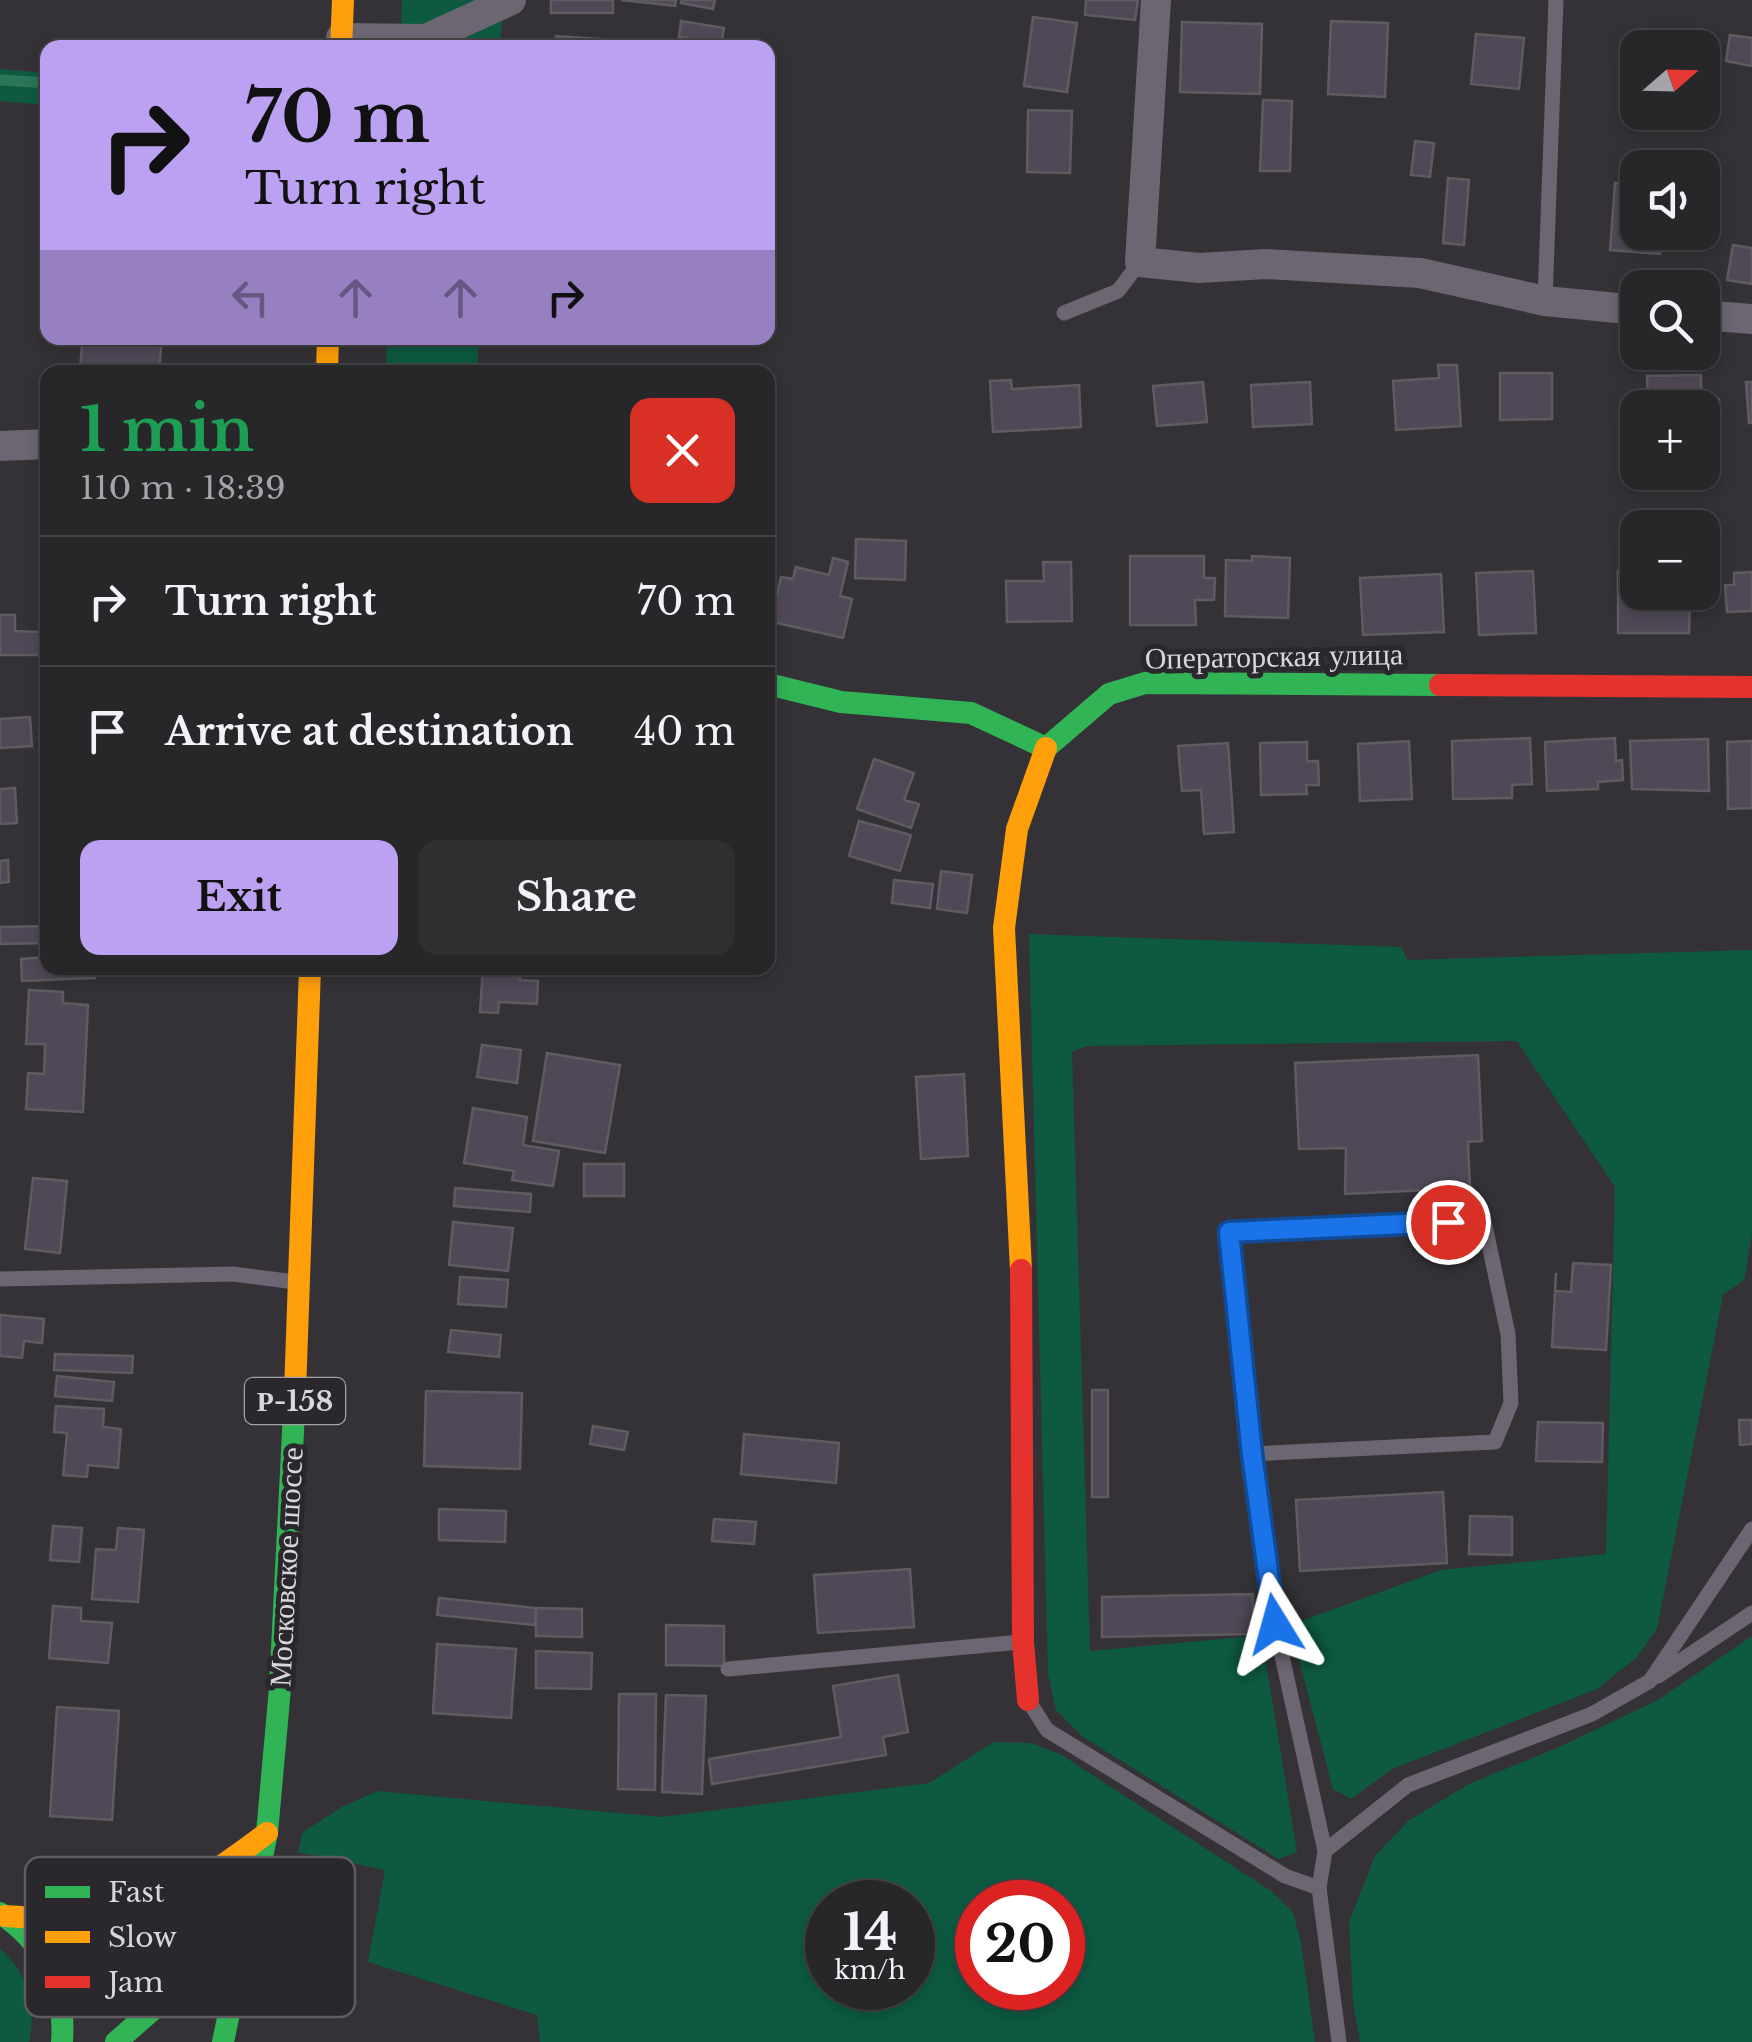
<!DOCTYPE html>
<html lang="en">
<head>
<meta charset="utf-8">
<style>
  :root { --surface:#272628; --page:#2f2e30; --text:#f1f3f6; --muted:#a4a5a8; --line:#434345; --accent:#bca0f2 }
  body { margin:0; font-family:"Libre Baskerville",serif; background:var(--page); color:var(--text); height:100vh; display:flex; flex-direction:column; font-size:38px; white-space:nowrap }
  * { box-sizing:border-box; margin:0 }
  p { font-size:32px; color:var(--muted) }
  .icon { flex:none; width:55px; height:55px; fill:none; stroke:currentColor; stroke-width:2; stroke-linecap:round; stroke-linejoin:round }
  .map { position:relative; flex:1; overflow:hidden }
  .drawer { position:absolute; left:40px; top:365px; width:735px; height:610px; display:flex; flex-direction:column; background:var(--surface); border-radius:20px; box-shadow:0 5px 15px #0003,0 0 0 2px var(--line) }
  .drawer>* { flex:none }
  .guide { position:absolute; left:40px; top:40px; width:735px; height:305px; border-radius:20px; box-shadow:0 5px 15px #0003,0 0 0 2px var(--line); background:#bca0f2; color:#111; overflow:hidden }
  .needle { width:65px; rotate:70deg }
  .controls { position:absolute; left:1620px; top:30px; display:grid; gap:20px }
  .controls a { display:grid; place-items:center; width:100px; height:100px; border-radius:20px; background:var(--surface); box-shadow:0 5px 15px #0003,0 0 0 2px var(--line); font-size:50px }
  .speed { position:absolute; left:805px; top:1880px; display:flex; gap:20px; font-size:50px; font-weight:700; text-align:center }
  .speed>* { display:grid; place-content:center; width:130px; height:130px; border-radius:50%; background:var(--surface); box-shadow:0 5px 15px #0003,0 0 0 2px var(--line); line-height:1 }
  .speed small { font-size:25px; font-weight:400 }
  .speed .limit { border:15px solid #d22; background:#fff; color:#111 }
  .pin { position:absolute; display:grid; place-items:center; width:85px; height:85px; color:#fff; margin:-42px; border:5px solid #fff; border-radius:50%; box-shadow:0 2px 10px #0007 }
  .me { position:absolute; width:110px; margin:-55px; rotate:352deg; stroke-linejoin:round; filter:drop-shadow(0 0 8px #0008) }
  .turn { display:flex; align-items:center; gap:35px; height:210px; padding:0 40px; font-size:45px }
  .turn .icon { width:130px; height:130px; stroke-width:2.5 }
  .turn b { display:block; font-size:70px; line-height:85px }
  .lanes { display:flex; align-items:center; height:95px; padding:0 40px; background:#0003; justify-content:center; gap:50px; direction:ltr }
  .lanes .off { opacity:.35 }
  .round { display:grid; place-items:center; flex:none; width:105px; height:105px; border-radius:20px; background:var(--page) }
  .headline { display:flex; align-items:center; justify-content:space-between; height:170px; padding:0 40px }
  h1 { font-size:60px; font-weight:700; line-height:75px; color:#1e9e55 }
  .cta { display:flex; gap:20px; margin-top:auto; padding:20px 40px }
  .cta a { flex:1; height:115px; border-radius:20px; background:var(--accent); color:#111; font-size:40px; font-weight:700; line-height:115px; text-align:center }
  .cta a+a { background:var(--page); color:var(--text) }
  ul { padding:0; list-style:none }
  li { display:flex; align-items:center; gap:30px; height:130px; padding:0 40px; border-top:2px solid var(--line) }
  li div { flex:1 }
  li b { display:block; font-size:38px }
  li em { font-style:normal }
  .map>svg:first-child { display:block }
  .green { fill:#0d5a41; fill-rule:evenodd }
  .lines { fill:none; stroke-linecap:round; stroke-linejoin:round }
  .stream { stroke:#2d7559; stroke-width:11 }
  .building { fill:#504857; stroke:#5e5c60; stroke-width:2.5 }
  .lane { stroke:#6c6672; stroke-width:15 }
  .street { stroke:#6c6672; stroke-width:30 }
  .fast { stroke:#30b455; stroke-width:22 }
  .slow { stroke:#ff9f0a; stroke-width:22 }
  .jam { stroke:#e5322d; stroke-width:22 }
  .route-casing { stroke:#114b97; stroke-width:25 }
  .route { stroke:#1a73e8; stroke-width:18 }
  .labels { text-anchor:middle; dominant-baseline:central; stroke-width:10; stroke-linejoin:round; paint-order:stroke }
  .shield { fill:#2a272d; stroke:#a4a2a7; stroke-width:2.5 }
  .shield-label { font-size:28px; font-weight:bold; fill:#d9d7db }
  .street-label { font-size:30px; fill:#d9d7db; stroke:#2a272d }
  .key { fill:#2a272d; stroke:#5f5c61; stroke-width:2.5 }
  .key-label { font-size:28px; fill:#d9d7db }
</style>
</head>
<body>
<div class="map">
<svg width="1752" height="2042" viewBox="0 0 1752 2042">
  <rect width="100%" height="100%" fill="#343236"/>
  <g class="green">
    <path d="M402,0H504L500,47L400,48Z"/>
    <path d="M0,69L47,73V105L0,101Z"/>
    <path d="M387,338H479L477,372H386Z"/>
    <path d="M1029,934L1402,947L1407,960L1752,950V1234L1744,1280L1723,1295L1657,1629L1636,1658L1597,1689L1392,1769L1351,1799L1333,1789L1290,1625L1441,1570L1606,1554L1615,1187L1517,1041L1086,1046L1072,1052L1090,1651L1244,1637L1261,1633L1297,1852L1279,1859L1083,1737L1056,1710L1048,1674Z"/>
    <path d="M1752,1636V2042H1360L1353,2002L1349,1922L1375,1856L1408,1821L1469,1784L1559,1747L1658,1700Z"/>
    <path d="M994,1742L1030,1743L1060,1754L1271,1891L1293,1912L1301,1943L1315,2042H540L537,2015L368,1962L385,1870L298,1852L303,1832L342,1807L377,1791L662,1817L929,1783ZM828,1902H912V1988H828ZM978,1902H1062V1988H978Z"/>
    <path d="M0,1949C28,1973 37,2007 29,2042H0Z"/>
  </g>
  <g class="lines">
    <path class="stream" d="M0,80L48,83"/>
  </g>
  <g class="building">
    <rect x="551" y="0" width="62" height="13"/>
    <path d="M621,0H676L675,6Z"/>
    <path d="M682,0H715L713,9L681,3Z"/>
    <path d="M1086,0H1138L1135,20L1085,15Z"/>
    <path d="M1033,17L1077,23L1067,92L1024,86Z"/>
    <path d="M681,21L724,28L721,44L679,37Z"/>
    <path d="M1331,21L1388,23L1385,97L1328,94Z"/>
    <path d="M1182,22L1262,24L1260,94L1180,92Z"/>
    <path d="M1476,34L1524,38L1519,89L1471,84Z"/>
    <path d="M1730,35L1752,38V66L1726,61Z"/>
    <path d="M556,36L614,40V48H555Z"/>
    <path d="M1638,39L1683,45V48H1638V93L1631,92Z"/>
    <path d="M1263,100L1292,101L1290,171H1260Z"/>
    <path d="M1028,110L1072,111L1070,173L1027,172Z"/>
    <path d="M1415,141L1434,143L1430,177L1411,175Z"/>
    <path d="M1448,178L1469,180L1464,245L1443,243Z"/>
    <path d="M1615,183L1638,185V232H1662L1660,254L1610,250Z"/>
    <path d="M1733,245L1752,248V284L1727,280Z"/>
    <path d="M92,338H107V345L124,346L125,338H162L159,372H80L82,343H92Z"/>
    <path d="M1438,365H1457L1461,426L1396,430L1393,381L1439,378Z"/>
    <path d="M1500,373H1552V419L1500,420Z"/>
    <path d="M1701,375V399H1719V429H1702V408H1648L1647,376Z"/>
    <path d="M1011,380L1012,389L1079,385L1081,427L993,432L990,381Z"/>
    <path d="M1203,382L1207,422L1157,426L1153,386Z"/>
    <path d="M1310,382L1312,424L1253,427L1251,385Z"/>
    <path d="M1746,382H1752V423H1749Z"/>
    <path d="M856,539L906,541L905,580L855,578Z"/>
    <path d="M1130,556H1204V578H1215L1214,600H1195L1196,625H1130Z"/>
    <path d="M1252,556L1290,558L1288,618L1225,616L1226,560L1252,561Z"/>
    <path d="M833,558L848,562L840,596L852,599L843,638L768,621V596L776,599L781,577L793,579L796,567L829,575Z"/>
    <path d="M1043,562H1071L1072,621L1007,622L1006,581H1044Z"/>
    <path d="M1533,571L1536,633L1479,635L1476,573Z"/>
    <path d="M1618,571L1638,572V592H1690L1689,633H1618Z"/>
    <path d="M1752,572V611L1727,612L1725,585H1734V573Z"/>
    <path d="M1441,574L1444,632L1363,635L1360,578Z"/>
    <path d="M0,615H15V631L40,632V655H0Z"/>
    <path d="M30,717L32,746L0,748V719Z"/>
    <path d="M1530,738L1532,784L1512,785V798L1453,799L1452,741Z"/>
    <path d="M1615,738L1616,761L1622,760L1623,780L1598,782V789L1547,791L1545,742Z"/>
    <path d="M1708,739L1709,791L1632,789L1630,741Z"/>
    <path d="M1409,741L1412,799L1360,801L1358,744Z"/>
    <path d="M1752,741V808L1728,809L1727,742Z"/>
    <path d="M1307,742V761H1318L1319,785H1306L1307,794L1261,795L1260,743Z"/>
    <path d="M1228,743L1234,832L1204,834L1201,790L1182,791L1178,746Z"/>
    <path d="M874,759L914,773L904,800L919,804L911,828L857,809Z"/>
    <path d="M15,788L17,823L0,824V789Z"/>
    <path d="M859,821L911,835L900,871L849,856Z"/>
    <path d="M8,860L9,882L0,883V861Z"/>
    <path d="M941,871L972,875L967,913L937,909Z"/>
    <path d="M894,880L933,884L930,908L892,903Z"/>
    <path d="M48,926V943L0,944V927Z"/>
    <path d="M48,957V968H95V978L22,981L21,959Z"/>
    <path d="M483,968H521L520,980L538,981L537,1004L499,1002L498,1013L480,1012Z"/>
    <path d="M29,990L63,992V1003L88,1005L83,1112L26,1109L28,1073L44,1074L45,1044H26Z"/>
    <path d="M482,1045L521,1050L517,1083L477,1077Z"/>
    <path d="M547,1053L620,1065L605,1153L533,1141Z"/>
    <path d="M1478,1055L1482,1141L1468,1142L1470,1188L1345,1194L1346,1148L1299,1149L1295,1063Z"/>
    <path d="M964,1074L968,1156L921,1159L916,1077Z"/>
    <path d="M473,1108L527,1117L523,1145L559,1151L553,1186L512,1180L514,1171L464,1163Z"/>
    <rect x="584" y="1164" width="40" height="32"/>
    <path d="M33,1178L67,1181L60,1253L25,1249Z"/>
    <path d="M455,1188L531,1194L530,1212L454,1206Z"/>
    <path d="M453,1222L513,1228L508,1271L449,1265Z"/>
    <path d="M1573,1263L1611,1265L1606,1350L1552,1347L1556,1273L1555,1291L1571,1292Z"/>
    <path d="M460,1277L508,1280L506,1307L458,1304Z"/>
    <path d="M0,1315L44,1319L42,1343L24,1341L22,1358L0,1356Z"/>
    <path d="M451,1330L501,1335L499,1357L448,1352Z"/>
    <path d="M55,1354L133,1356L132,1373L54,1370Z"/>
    <path d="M57,1376L114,1382L112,1401L55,1396Z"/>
    <rect x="1092" y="1390" width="16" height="107"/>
    <path d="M426,1391L522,1393L520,1469L424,1466Z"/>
    <path d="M56,1406L104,1409L103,1427L121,1429L118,1468L88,1465L87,1477L63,1475L67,1433L54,1432Z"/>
    <path d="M1739,1420H1752V1444L1740,1445Z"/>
    <path d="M1538,1422L1603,1423L1602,1462L1536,1461Z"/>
    <path d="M593,1426L628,1432L624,1450L590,1444Z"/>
    <path d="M744,1434L839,1443L836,1483L741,1474Z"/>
    <path d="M1443,1492L1447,1563L1300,1571L1296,1500Z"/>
    <path d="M439,1509L506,1511L505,1542L439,1540Z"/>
    <path d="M1470,1516L1512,1517V1555L1469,1554Z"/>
    <path d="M714,1519L756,1522L754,1544L712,1541Z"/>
    <path d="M53,1526L82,1528L79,1562L50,1560Z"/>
    <path d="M118,1528L144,1530L138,1602L92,1599L96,1549L116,1550Z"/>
    <path d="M910,1569L914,1627L818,1633L814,1575Z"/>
    <path d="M1253,1594V1634L1102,1637V1597Z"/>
    <path d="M439,1598L536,1608L535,1625L437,1615Z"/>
    <path d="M53,1606L81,1608V1621L112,1623L108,1663L49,1658Z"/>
    <path d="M536,1608L582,1609V1637L536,1636Z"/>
    <path d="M666,1625L724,1626V1666L666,1665Z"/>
    <path d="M437,1644L516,1649L511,1718L433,1713Z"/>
    <path d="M536,1651L592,1653L591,1689L536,1688Z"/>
    <path d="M898,1675L908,1732L883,1737L886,1755L712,1784L709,1759L841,1737L833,1686Z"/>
    <path d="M619,1694H656L655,1790L618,1789Z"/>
    <path d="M666,1695L706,1696L702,1794L662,1792Z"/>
    <path d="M57,1707L119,1711L112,1820L50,1816Z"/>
  </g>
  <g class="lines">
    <g class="lane">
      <path d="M1545,301L1556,0"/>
      <path d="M1064,313L1118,291L1140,262"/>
      <path d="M0,1279L233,1274L295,1282"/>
      <path d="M1252,1454L1495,1442L1511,1403L1508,1334L1484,1221L1229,1232L1252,1454L1275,1624L1325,1851L1319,1888L1339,2042"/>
      <path d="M728,1669L1020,1642"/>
      <path d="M1658,1676L1752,1613"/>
      <path d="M1028,1700L1047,1730L1285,1876L1319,1888"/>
      <path d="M1325,1851L1408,1785L1592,1714L1650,1681L1752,1529"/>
    </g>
    <g class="street">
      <path d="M1156,0L1140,262L1199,268L1266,264L1420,273L1545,301L1638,310"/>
      <path d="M341,38L426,39L511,0"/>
      <path d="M1702,315L1752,319"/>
      <path d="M0,446L48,444"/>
    </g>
    <g class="fast">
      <path d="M768,684L841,702L971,713L1046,748L1109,694L1145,683L1440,685"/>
      <path d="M0,1913C46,1944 66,1986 62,2042"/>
      <path d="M116,2042L250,1924"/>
      <path d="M223,2042L267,1833L280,1688L295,1392"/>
    </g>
    <g class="slow">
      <path d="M341,48L343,0"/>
      <path d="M327,372L328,338"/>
      <path d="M1021,1270L1004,928L1017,829L1046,748"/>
      <path d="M295,1392L310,968"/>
      <path d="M5,1916C39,1918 74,1922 108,1917C168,1907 219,1869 267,1833"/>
    </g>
    <g class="jam">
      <path d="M1440,685L1752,687"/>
      <path d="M1021,1270L1023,1642L1028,1700"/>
    </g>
  </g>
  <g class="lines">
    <defs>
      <path id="route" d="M1275,1624L1252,1454L1229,1232L1448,1222"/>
    </defs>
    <use href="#route" class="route-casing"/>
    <use href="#route" class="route"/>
  </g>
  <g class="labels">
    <rect class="shield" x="245" y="1378" width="100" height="46" rx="8"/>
    <g class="shield-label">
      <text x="295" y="1401">Р-158</text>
    </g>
    <g class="street-label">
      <text transform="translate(1274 656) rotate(-1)">Операторская улица</text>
      <text transform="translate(286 1567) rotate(-87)">Московское шоссе</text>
    </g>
  </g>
  <rect x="25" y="1857" width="330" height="160" rx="15" class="key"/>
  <rect x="45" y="1886" width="45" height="12" fill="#30b455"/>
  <rect x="45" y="1931" width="45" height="12" fill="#ff9f0a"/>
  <rect x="45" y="1976" width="45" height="12" fill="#e5322d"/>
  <g class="key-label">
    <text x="108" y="1902">Fast</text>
    <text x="108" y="1947">Slow</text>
    <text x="108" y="1992">Jam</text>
  </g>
</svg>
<div class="controls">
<a><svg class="needle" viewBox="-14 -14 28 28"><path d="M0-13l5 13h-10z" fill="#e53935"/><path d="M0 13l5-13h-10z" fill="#a4a5a8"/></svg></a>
<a><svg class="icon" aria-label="sound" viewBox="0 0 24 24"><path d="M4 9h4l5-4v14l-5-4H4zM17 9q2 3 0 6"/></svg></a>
<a><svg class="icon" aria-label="search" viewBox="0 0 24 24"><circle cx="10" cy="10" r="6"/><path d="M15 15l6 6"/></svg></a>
<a>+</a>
<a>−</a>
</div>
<div class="speed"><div>14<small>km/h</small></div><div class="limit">20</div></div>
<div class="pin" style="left:1448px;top:1222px;background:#d93025"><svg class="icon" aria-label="arrive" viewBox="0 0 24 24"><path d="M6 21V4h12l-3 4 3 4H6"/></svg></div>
<svg class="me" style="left:1275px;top:1624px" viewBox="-20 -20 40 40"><path d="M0-17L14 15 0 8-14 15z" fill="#1a73e8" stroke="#fff" stroke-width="4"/></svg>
<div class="guide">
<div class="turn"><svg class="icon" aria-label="right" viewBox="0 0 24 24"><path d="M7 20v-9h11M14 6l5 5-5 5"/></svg><div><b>70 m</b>Turn right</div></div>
<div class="lanes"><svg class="icon off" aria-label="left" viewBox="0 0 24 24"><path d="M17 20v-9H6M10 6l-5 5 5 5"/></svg><svg class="icon off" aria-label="ahead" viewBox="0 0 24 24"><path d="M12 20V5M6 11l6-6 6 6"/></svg><svg class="icon off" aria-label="ahead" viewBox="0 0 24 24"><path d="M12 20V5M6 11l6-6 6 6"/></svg><svg class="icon" aria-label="right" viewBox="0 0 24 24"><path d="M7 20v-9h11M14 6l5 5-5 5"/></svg></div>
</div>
<section class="drawer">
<div class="headline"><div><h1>1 min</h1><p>110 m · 18:39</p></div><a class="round" style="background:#d93025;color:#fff"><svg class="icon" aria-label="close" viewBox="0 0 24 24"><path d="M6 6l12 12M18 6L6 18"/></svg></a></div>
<ul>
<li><svg class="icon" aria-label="right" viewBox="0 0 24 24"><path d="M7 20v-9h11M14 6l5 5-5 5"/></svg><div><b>Turn right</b></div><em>70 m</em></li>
<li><svg class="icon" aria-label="arrive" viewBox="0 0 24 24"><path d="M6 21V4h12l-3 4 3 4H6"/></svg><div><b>Arrive at destination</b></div><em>40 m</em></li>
</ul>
<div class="cta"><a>Exit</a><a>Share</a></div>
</section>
</div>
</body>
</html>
